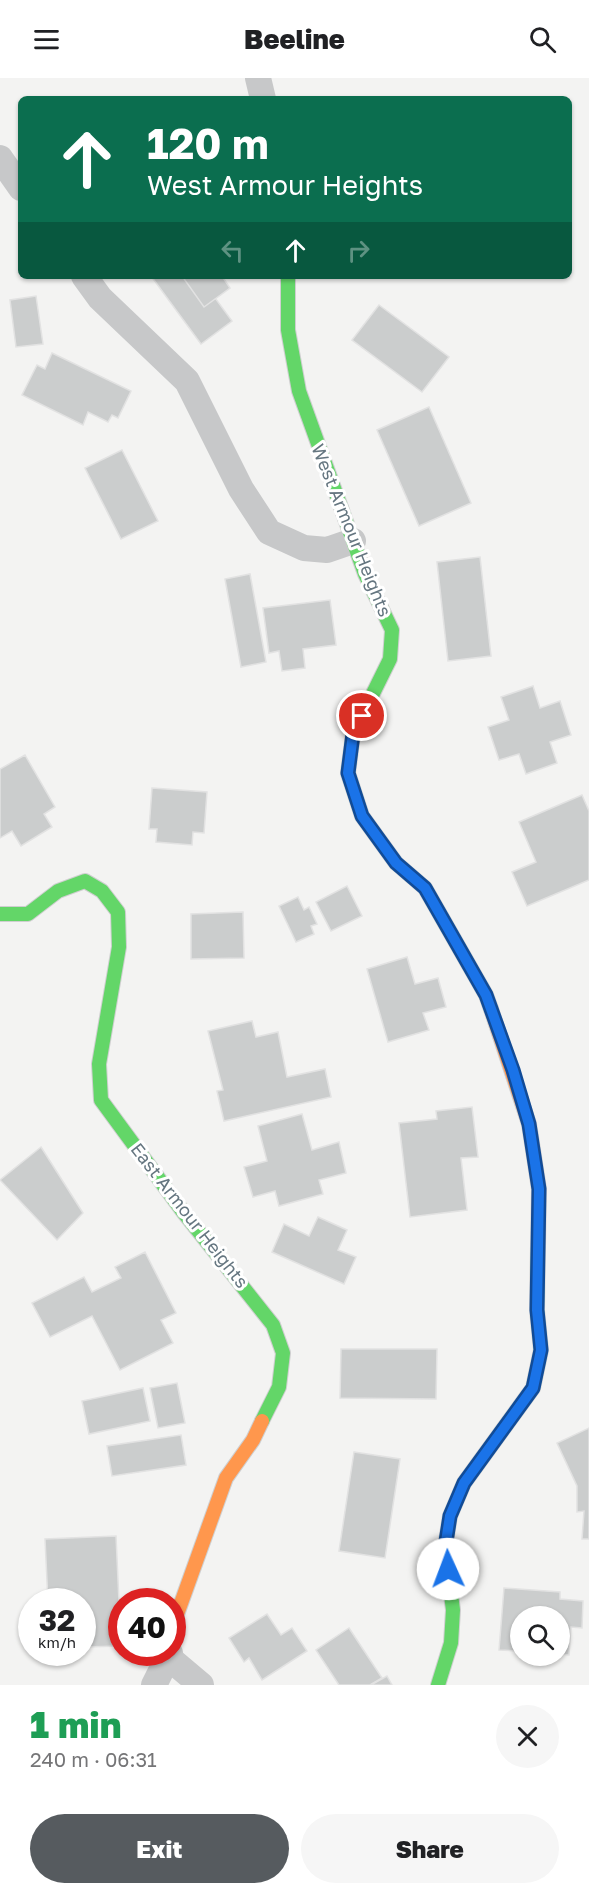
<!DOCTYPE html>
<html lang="en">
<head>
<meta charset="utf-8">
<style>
  :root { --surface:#fff; --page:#f6f6f6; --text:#202124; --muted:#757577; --accent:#565b5f }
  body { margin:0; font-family:"Golos Text",sans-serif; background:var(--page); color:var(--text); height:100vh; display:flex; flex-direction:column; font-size:22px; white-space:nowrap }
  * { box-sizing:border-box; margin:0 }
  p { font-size:20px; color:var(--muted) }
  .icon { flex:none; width:33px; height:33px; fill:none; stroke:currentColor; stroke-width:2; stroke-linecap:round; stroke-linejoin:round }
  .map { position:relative; height:1607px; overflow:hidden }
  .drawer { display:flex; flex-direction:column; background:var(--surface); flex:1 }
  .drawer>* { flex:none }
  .top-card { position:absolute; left:18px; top:18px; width:554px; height:183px; border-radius:9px; box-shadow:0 2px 4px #0004; background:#0b6e4f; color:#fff; overflow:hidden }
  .fabs { position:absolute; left:510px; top:1528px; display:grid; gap:12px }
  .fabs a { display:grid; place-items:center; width:60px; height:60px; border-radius:50%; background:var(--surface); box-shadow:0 2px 4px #0004; font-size:30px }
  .speed { position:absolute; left:18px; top:1510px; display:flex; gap:12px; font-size:30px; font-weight:700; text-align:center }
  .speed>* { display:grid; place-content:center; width:78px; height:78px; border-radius:50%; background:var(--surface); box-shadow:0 2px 4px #0004; line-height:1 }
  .speed small { font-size:15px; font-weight:400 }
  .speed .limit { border:9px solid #d22; background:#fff; color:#111 }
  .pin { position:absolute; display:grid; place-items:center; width:51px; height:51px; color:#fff; margin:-26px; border:3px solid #fff; border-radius:50%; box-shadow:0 2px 6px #0007 }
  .me { position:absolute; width:66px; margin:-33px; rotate:358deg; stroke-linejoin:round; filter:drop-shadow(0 0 4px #0008) }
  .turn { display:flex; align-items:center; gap:21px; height:126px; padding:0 30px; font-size:27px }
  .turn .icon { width:78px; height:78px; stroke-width:2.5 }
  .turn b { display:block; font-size:42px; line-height:51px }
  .lanes { display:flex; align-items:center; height:57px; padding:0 30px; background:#0003; justify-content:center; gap:30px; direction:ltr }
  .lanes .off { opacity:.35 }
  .round { display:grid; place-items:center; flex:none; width:63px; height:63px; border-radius:32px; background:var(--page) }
  .overview { display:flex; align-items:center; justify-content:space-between; height:102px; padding:0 30px }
  h1 { font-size:36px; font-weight:800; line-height:45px; color:#1e9e55 }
  .primary-button { display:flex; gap:12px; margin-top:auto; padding:12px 30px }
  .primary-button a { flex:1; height:69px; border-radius:36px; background:var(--accent); color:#fff; font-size:24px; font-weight:800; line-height:69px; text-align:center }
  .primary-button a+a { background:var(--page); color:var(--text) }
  header { display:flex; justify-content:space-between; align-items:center; height:78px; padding:0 30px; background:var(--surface); font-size:27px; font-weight:800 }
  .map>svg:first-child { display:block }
  .building { fill:#cbcdcd; stroke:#e2e2e2; stroke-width:1.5 }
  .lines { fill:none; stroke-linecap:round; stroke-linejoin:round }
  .fast-casing { stroke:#cfcfd0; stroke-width:16 }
  .slow-casing { stroke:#cfcfd0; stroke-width:16 }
  .street { stroke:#c7c8c9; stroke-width:26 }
  .fast { stroke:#63d668; stroke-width:14 }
  .slow { stroke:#ff974d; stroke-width:14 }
  .route-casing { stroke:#114b97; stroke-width:15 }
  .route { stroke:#1a73e8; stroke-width:10 }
  .labels { text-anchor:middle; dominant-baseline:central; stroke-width:6; stroke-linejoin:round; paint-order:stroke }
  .street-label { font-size:18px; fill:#657680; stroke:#fff }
</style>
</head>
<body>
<header><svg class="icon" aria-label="menu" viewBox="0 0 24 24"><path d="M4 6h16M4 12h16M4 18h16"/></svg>Beeline<svg class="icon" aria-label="search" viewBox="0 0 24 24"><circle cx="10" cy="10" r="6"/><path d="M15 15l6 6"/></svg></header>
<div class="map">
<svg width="589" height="1607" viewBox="0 0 589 1607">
  <rect width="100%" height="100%" fill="#f3f3f2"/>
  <g class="building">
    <path d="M151,198H199L232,243L201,266Z"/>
    <path d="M182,198H222L230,210L204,229Z"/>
    <path d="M36,218L43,266L16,269L10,222Z"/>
    <path d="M379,227L449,279L422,314L352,262Z"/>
    <path d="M52,275L131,313L118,340L112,337L108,344L88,334L83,347L22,317L37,287L45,291Z"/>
    <path d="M429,329L471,425L419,448L377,352Z"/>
    <path d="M122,372L158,443L121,461L85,390Z"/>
    <path d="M480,479L491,578L448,583L437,484Z"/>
    <path d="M250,496L266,584L241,589L225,501Z"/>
    <path d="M330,522L336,567L303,571L305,590L282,593L279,573L269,575L263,530Z"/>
    <path d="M533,608L540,630L560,623L571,657L550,664L557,685L526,696L519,676L499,682L488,649L509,642L501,619Z"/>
    <path d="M25,677L55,729L44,736L52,749L21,768L12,753L0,760V691Z"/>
    <path d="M152,710L207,714L204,755L193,754L192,767L156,764L157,751H149Z"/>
    <path d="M582,717L589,733V802L527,828L512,794L536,784L519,744Z"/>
    <path d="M347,808L362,838L331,853L316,824Z"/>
    <path d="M298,819L304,832L309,829L317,846L311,848L314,856L296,864L279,828Z"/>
    <path d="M243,834L244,880L191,881V836Z"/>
    <path d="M407,879L415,906L438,900L446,929L423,935L429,952L388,964L367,891Z"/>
    <path d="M252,943L256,959L278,954L287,999L325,991L331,1019L224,1043L217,1013L223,1012L208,953Z"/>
    <path d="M472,1029L478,1079L461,1080L467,1132L410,1139L399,1045L437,1041L436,1033Z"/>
    <path d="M302,1036L312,1072L339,1064L346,1095L319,1102L323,1116L279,1128L275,1113L253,1119L244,1089L267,1083L258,1048Z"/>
    <path d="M41,1069L83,1135L57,1162L0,1102Z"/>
    <path d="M318,1139L347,1152L338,1172L356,1179L344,1206L272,1174L284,1146L309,1158Z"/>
    <path d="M145,1174L176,1235L161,1242L173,1265L120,1292L92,1238L50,1259L32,1225L84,1199L92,1214L121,1200L115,1189Z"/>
    <path d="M341,1271H437L436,1321L340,1320Z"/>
    <path d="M177,1305L185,1345L158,1350L150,1310Z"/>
    <path d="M143,1310L150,1343L89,1356L82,1323Z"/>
    <path d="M589,1350V1461H582L584,1433L577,1434V1408L557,1365Z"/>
    <path d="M181,1357L186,1387L112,1398L107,1368Z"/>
    <path d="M354,1374L400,1381L385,1480L339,1473Z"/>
    <path d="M116,1458L121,1568L82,1569V1524H48L45,1461Z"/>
    <path d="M504,1510L560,1514V1521L583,1523L582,1550L571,1549L569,1577L560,1576V1539H520V1573L499,1572Z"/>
    <path d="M267,1536L281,1557L292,1550L307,1573L262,1602L249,1580L244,1584L229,1560Z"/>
    <path d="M349,1550L382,1600L370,1607H339L316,1572Z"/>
    <path d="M387,1598L392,1607H371Z"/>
  </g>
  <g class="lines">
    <defs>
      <g id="fast">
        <path d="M288,198V252L299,313L365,496L392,552L390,581L353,656L348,695L362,738L396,785L425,810L486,917L491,931"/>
        <path d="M0,836H28L58,813L85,803L102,813L118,834L119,869L99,986L101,1022L184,1135L273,1247L283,1275L279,1309L262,1343"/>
        <path d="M438,1607L451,1565L453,1532L445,1470L450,1438L464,1405L533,1310L541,1272L537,1232L538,1168"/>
      </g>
      <g id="slow">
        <path d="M491,931L529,1046L539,1111L538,1168"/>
        <path d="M172,1560L175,1542L226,1400L253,1362L262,1343"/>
      </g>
    </defs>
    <use href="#fast" class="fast-casing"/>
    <use href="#slow" class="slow-casing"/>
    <g class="street">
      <path d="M258,0L263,21"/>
      <path d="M0,80L21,110"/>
      <path d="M84,198L100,220L187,303L241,411L269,454L304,470L327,472L353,463"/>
      <path d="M169,1580L201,1607"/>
      <path d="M154,1607L170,1575"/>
    </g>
    <use href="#fast" class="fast"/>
    <use href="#slow" class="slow"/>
  </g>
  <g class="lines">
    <defs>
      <path id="route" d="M362,638L353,656L348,695L362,738L396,785L425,810L486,917L513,992L529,1046L539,1111L537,1232L541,1272L533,1310L464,1405L450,1438L445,1470L448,1491"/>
    </defs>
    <use href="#route" class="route-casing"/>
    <use href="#route" class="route"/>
  </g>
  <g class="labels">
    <g class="street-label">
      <text transform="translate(352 452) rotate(68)">West Armour Heights</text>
      <text transform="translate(190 1137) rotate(52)">East Armour Heights</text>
    </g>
  </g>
</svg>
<div class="fabs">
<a><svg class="icon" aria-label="search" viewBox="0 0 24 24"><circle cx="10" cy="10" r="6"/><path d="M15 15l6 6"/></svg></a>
</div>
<div class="speed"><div>32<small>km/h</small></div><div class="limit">40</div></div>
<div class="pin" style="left:362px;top:638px;background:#d93025"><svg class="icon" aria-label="arrive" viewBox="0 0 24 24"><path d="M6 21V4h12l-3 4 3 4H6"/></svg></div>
<svg class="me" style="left:448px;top:1491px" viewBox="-20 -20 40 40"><circle r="19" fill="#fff"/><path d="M0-13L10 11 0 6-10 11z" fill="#1a73e8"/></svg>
<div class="top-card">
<div class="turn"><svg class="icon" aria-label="ahead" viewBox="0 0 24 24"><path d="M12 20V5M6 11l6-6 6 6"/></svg><div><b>120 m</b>West Armour Heights</div></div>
<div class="lanes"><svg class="icon off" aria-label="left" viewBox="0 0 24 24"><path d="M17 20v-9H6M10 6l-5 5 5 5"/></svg><svg class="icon" aria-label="ahead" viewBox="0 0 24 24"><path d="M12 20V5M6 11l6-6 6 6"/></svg><svg class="icon off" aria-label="right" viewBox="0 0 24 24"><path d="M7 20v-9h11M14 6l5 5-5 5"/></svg></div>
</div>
</div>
<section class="drawer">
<div class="overview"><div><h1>1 min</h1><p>240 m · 06:31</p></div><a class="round"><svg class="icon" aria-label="close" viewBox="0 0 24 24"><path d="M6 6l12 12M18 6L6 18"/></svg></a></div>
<div class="primary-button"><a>Exit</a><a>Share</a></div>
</section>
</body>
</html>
